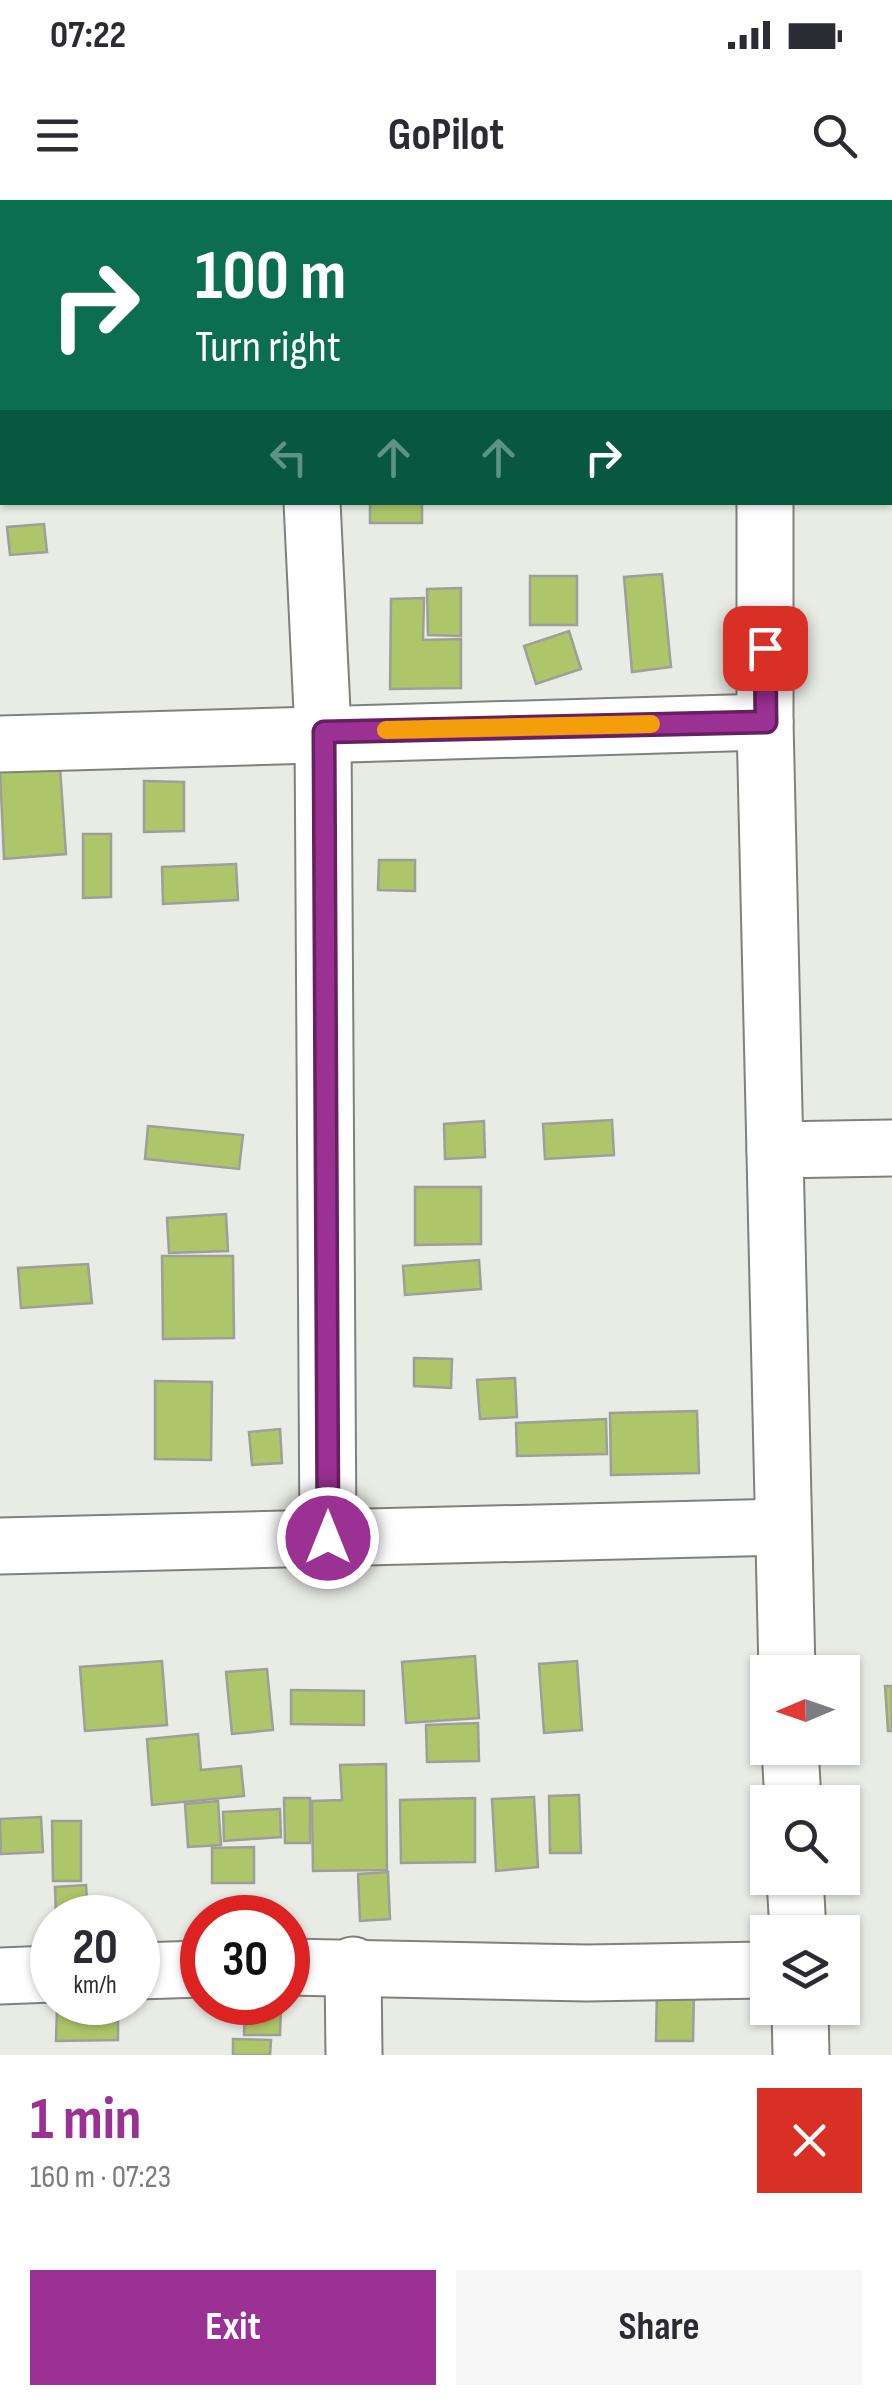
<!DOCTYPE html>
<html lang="en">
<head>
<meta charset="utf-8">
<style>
  :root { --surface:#fff; --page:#f7f7f7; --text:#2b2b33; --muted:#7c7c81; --accent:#9b3193 }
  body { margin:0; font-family:"Sofia Sans Condensed",sans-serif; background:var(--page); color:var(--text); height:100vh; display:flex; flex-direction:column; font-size:38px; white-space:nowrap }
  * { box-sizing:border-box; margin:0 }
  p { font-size:32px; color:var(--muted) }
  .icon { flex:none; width:55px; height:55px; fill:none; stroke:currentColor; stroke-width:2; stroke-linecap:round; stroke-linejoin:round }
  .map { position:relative; height:1855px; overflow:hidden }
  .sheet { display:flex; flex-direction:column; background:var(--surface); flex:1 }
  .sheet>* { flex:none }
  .banner { position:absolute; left:0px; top:0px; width:892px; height:305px; box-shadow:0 2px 8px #0004; background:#0b6e4f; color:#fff; overflow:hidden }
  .needle { width:65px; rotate:268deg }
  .fabs { position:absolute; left:750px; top:1455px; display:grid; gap:20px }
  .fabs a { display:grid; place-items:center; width:110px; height:110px; border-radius:0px; background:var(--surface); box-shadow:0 2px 8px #0004; font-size:50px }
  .speed { position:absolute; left:30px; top:1695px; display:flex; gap:20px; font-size:50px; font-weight:700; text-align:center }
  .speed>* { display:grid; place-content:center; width:130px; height:130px; border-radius:50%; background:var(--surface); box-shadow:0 2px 8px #0004; line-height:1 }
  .speed small { font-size:25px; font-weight:400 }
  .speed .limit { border:15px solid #d22; background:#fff; color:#111 }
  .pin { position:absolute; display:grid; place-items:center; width:85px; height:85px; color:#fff; margin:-42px; border-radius:20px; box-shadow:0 5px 15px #0006 }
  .me { position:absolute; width:110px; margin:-55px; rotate:0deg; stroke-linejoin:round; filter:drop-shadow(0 0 8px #0008) }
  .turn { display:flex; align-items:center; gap:35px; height:210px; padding:0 30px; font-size:45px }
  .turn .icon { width:130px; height:130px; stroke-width:2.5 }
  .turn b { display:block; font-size:70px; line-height:85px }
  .lanes { display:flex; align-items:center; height:95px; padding:0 30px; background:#0003; justify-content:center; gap:50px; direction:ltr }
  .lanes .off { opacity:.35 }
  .round { display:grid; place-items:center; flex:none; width:105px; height:105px; border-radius:0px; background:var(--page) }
  .summary { display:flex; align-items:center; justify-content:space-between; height:170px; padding:0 30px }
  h1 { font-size:60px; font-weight:700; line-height:75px; color:var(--accent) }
  .action { display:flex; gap:20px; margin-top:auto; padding:20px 30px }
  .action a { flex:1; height:115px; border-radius:0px; background:var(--accent); color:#fff; font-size:40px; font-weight:700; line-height:115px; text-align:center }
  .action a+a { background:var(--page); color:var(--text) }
  .status { display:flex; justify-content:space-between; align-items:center; height:70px; padding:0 50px; background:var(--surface); direction:ltr }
  .status svg { height:28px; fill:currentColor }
  header { display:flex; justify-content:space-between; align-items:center; height:130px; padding:0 30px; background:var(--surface); font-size:45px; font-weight:700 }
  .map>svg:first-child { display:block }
  .building { fill:#aec669; stroke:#9d9f99; stroke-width:2.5 }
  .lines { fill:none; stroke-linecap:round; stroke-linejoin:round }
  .street-casing { stroke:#80817c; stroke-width:59 }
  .street { stroke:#fff; stroke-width:55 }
  .route-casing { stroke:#652060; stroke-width:25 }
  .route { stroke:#9b3193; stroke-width:18 }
  .slow { stroke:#f59e0b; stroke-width:18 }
</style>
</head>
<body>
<div class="status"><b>07:22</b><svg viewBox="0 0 49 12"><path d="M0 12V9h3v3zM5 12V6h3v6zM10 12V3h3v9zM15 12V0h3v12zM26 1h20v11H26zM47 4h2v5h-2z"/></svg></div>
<header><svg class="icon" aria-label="menu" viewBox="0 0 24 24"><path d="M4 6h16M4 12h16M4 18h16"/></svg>GoPilot<svg class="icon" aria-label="search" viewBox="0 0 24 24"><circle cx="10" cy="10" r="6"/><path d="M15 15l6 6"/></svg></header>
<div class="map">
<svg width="892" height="1855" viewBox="0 0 892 1855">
  <rect width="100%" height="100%" fill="#e9ebe5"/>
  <g class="building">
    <rect x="520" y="0" width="79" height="2"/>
    <path d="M0,18H2L0,90Z"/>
    <rect x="370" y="302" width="52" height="21"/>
    <path d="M44,324L47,352L10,355L7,327Z"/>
    <path d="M662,374L671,467L632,472L624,377Z"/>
    <rect x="530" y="376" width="47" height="49"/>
    <path d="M461,388V436L428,435L427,389Z"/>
    <path d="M424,398L423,440L461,439V488L390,489L391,399Z"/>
    <path d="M569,431L581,469L536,484L524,446Z"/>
    <path d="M60,567L66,654L4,659L0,570Z"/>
    <path d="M144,581L184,582V631L144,632Z"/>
    <path d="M83,634H111V697L83,698Z"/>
    <path d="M379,660H415V691L378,690Z"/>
    <path d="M236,664L238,700L163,704L162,667Z"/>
    <path d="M612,920L614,955L545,959L543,924Z"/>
    <path d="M484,921L485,957L445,959L444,924Z"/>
    <path d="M148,926L243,935L239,969L145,959Z"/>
    <path d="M415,987H481V1044L415,1045Z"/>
    <path d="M226,1014L228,1051L169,1053L167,1018Z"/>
    <path d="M162,1056H233L234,1138L163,1139Z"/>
    <path d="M479,1060L481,1089L405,1095L403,1066Z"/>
    <path d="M88,1064L92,1103L21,1108L18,1068Z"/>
    <path d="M414,1158L452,1159L451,1188L414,1186Z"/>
    <path d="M515,1178L517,1217L480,1219L477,1180Z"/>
    <path d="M155,1181L212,1182L211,1260L155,1259Z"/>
    <path d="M697,1211L699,1273L611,1275L610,1213Z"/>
    <path d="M606,1219L607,1254L517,1256L516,1223Z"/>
    <path d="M280,1229L282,1263L252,1265L249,1232Z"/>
    <path d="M475,1456L479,1518L406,1523L402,1462Z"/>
    <path d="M162,1461L167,1525L85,1531L80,1467Z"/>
    <path d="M577,1461L582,1530L544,1533L539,1464Z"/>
    <path d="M267,1469L273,1530L232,1534L226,1472Z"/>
    <path d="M885,1486H892V1531H888Z"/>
    <path d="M291,1490L364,1491V1525L291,1524Z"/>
    <path d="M478,1523L479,1561L427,1562L426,1525Z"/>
    <path d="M198,1534L201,1570L241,1566L244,1596L152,1605L147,1539Z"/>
    <path d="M386,1564L387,1670L313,1671L312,1601L342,1600L340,1565Z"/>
    <path d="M579,1595L581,1653H550L549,1596Z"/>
    <path d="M534,1597L538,1667L496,1671L492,1599Z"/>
    <path d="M284,1598H310V1643H285Z"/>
    <path d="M475,1598V1662L401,1663L400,1600Z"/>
    <path d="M218,1601L221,1645L188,1647L185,1604Z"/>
    <path d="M280,1609L281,1637L224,1641L223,1612Z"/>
    <path d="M41,1617L43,1652L1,1654L0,1619Z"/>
    <path d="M52,1621H81V1681H53Z"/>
    <path d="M254,1647V1683H212V1648Z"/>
    <path d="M388,1672L390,1719L360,1721L358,1674Z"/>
    <path d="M86,1685L88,1718H56L55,1687Z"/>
    <path d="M657,1790L694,1792L693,1841H656Z"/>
    <path d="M57,1807L118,1808V1840L56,1841Z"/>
    <path d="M245,1808H281L280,1835H244Z"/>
    <path d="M233,1839L271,1840L270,1855H233Z"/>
  </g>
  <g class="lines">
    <defs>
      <g id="street">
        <path d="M304,0V2"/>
        <path d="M764,0V2"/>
        <path d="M312,302L323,532L328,1338"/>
        <path d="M765,302V522L787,1472"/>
        <path d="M0,544L765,522"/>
        <path d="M775,950L892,948"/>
        <path d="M0,1346L782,1327"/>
        <path d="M790,1548L793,1602"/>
        <path d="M795,1678L798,1732"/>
        <path d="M353,1765L354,1855"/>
        <path d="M288,1767L587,1773L768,1770"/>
        <path d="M138,1771L202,1769"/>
        <path d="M0,1776L52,1774"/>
        <path d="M800,1808L801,1855"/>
      </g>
    </defs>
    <use href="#street" class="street-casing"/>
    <use href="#street" class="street"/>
  </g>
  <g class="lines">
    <defs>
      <path id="route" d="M328,1338L324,532L766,522L765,448"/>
    </defs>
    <use href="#route" class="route-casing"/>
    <use href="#route" class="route"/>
    <path class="slow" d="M386,530L651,524"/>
  </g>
</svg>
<div class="fabs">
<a><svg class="needle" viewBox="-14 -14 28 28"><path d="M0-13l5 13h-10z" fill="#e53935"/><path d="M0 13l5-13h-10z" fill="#7c7c81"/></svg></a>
<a><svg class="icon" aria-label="search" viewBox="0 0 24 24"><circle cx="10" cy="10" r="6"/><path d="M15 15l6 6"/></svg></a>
<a><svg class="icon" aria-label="layers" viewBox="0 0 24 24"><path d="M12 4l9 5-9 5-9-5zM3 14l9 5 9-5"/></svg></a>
</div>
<div class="speed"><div>20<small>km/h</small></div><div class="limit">30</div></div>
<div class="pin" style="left:765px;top:448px;background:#d93025"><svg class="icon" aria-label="arrive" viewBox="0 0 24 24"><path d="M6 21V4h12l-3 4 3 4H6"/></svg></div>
<svg class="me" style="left:328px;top:1338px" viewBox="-20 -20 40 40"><circle r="17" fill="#9b3193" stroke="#fff" stroke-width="3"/><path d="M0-11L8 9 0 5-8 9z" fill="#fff"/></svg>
<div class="banner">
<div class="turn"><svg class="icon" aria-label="right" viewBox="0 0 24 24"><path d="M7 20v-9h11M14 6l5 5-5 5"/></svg><div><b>100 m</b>Turn right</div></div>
<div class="lanes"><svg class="icon off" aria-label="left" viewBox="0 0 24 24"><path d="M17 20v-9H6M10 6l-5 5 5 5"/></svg><svg class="icon off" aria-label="ahead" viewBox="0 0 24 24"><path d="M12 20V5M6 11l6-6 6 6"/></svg><svg class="icon off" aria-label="ahead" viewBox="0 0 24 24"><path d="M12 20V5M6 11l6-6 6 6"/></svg><svg class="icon" aria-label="right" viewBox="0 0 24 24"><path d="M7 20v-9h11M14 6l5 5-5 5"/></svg></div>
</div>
</div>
<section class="sheet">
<div class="summary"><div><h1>1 min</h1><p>160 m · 07:23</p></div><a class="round" style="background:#d93025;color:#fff"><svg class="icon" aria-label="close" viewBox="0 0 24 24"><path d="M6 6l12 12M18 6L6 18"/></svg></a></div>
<div class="action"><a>Exit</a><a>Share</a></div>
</section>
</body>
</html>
